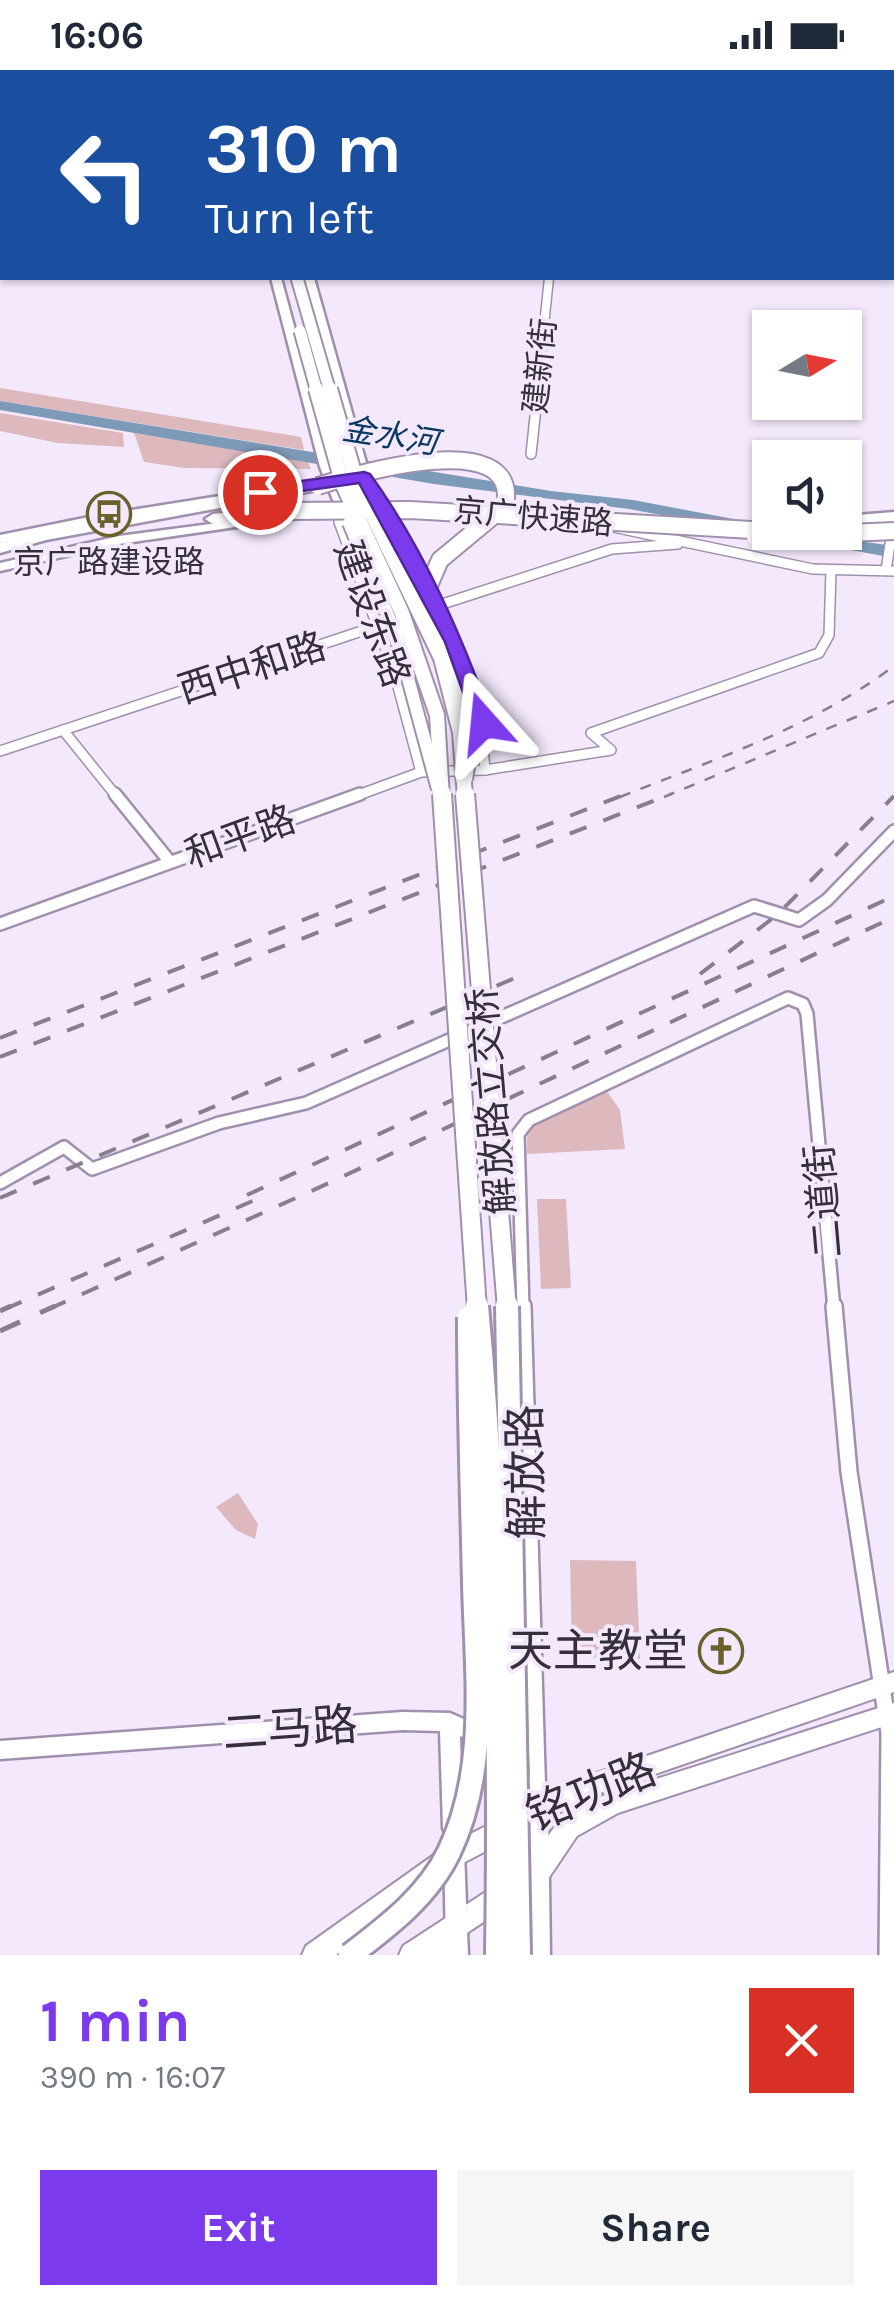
<!DOCTYPE html>
<html lang="en">
<head>
<meta charset="utf-8">
<style>
  :root { --surface:#fff; --page:#f6f6f7; --text:#1f2937; --muted:#747a83; --accent:#7c3aed }
  body { margin:0; font-family:Karla,"Noto Sans SC",sans-serif; background:var(--page); color:var(--text); height:100vh; display:flex; flex-direction:column; font-size:38px; white-space:nowrap }
  * { box-sizing:border-box; margin:0 }
  p { font-size:32px; color:var(--muted) }
  .icon { flex:none; width:55px; height:55px; fill:none; stroke:currentColor; stroke-width:2; stroke-linecap:round; stroke-linejoin:round }
  .map { position:relative; height:1885px; overflow:hidden }
  .side { display:flex; flex-direction:column; background:var(--surface); flex:1 }
  .side>* { flex:none }
  .guide { position:absolute; left:0px; top:0px; width:895px; height:210px; box-shadow:0 2px 8px #0004; background:#1a4fa0; color:#fff; overflow:hidden }
  .needle { width:65px; rotate:80deg }
  .fabs { position:absolute; left:752px; top:240px; display:grid; gap:20px }
  .fabs a { display:grid; place-items:center; width:110px; height:110px; border-radius:0px; background:var(--surface); box-shadow:0 2px 8px #0004; font-size:50px }
  .pin { position:absolute; display:grid; place-items:center; width:85px; height:85px; color:#fff; margin:-42px; border:5px solid #fff; border-radius:50%; box-shadow:0 2px 10px #0007 }
  .me { position:absolute; width:110px; margin:-55px; rotate:342deg; stroke-linejoin:round; filter:drop-shadow(0 0 8px #0008) }
  .turn { display:flex; align-items:center; gap:35px; height:210px; padding:0 40px; font-size:45px }
  .turn .icon { width:130px; height:130px; stroke-width:2.5 }
  .turn b { display:block; font-size:70px; line-height:85px }
  .round { display:grid; place-items:center; flex:none; width:105px; height:105px; border-radius:0px; background:var(--page) }
  .head { display:flex; align-items:center; justify-content:space-between; height:170px; padding:0 40px }
  h1 { font-size:60px; font-weight:700; line-height:75px; color:var(--accent) }
  .cta { display:flex; gap:20px; margin-top:auto; padding:20px 40px }
  .cta a { flex:1; height:115px; border-radius:0px; background:var(--accent); color:#fff; font-size:40px; font-weight:700; line-height:115px; text-align:center }
  .cta a+a { background:var(--page); color:var(--text) }
  .status { display:flex; justify-content:space-between; align-items:center; height:70px; padding:0 50px; background:var(--surface); direction:ltr }
  .status svg { height:28px; fill:currentColor }
  .map>svg:first-child { display:block }
  .green { fill:#ddb9be }
  .water { fill:#7d9ab8 }
  .lines { fill:none; stroke-linecap:round; stroke-linejoin:round }
  .minor-far3-casing { stroke:#a08fad; stroke-width:11 }
  .minor-far2-casing { stroke:#a08fad; stroke-width:12 }
  .minor-far1-casing { stroke:#a08fad; stroke-width:16 }
  .minor-casing { stroke:#a08fad; stroke-width:20 }
  .tertiary-casing { stroke:#a08fad; stroke-width:5 }
  .secondary-casing { stroke:#a08fad; stroke-width:4 }
  .primary-casing { stroke:#a08fad; stroke-width:4 }
  .trunk-casing { stroke:#a08fad; stroke-width:5 }
  .minor-far3 { stroke:#fff; stroke-width:8 }
  .minor-far2 { stroke:#fff; stroke-width:9 }
  .minor-far1 { stroke:#fff; stroke-width:11 }
  .minor { stroke:#fff; stroke-width:15 }
  .tertiary { fill:#fff; fill-rule:evenodd }
  .secondary { fill:#fff; fill-rule:evenodd }
  .primary { fill:#fff; fill-rule:evenodd }
  .trunk { fill:#fff; fill-rule:evenodd }
  .rail-far2 { stroke:#877e8e; stroke-width:2.5; stroke-dasharray:11 11; stroke-linecap:butt }
  .rail-far1 { stroke:#877e8e; stroke-width:4; stroke-dasharray:18 18; stroke-linecap:butt }
  .rail { stroke:#877e8e; stroke-width:5; stroke-dasharray:22 22; stroke-linecap:butt }
  .tertiary-bridge-casing { stroke:#a08fad; stroke-width:16; stroke-linecap:butt }
  .primary-bridge-far3-casing { stroke:#a08fad; stroke-width:15; stroke-linecap:butt }
  .primary-bridge-far2-casing { stroke:#a08fad; stroke-width:18; stroke-linecap:butt }
  .primary-bridge-far1-casing { stroke:#a08fad; stroke-width:22; stroke-linecap:butt }
  .primary-bridge-casing { stroke:#a08fad; stroke-width:28; stroke-linecap:butt }
  .trunk-bridge-casing { stroke:#a08fad; stroke-width:20; stroke-linecap:butt }
  .tertiary-bridge { stroke:#fff; stroke-width:12 }
  .primary-bridge-far3 { stroke:#fff; stroke-width:11 }
  .primary-bridge-far2 { stroke:#fff; stroke-width:14 }
  .primary-bridge-far1 { stroke:#fff; stroke-width:18 }
  .primary-bridge { stroke:#fff; stroke-width:22 }
  .trunk-bridge { stroke:#fff; stroke-width:16 }
  .route { fill:#7c3aed; stroke:#51269a; stroke-width:2.5 }
  .labels { text-anchor:middle; dominant-baseline:central; stroke-width:8; stroke-linejoin:round; paint-order:stroke }
  .far-street-label { font-size:32px; fill:#362f3b; stroke:#f3e8fc }
  .far-water-label { font-size:32px; font-style:italic; fill:#093860; stroke:#f3e8fc }
  .far-poi-label { font-size:32px; fill:#362f3b; stroke:#f3e8fc }
  .street-label { font-size:38px; fill:#362f3b; stroke:#f3e8fc }
  .near-street-label { font-size:45px; fill:#362f3b; stroke:#f3e8fc }
  .near-poi-label { font-size:45px; fill:#362f3b; stroke:#f3e8fc; text-anchor:end }
</style>
</head>
<body>
<div class="status"><b>16:06</b><svg viewBox="0 0 49 12"><path d="M0 12V9h3v3zM5 12V6h3v6zM10 12V3h3v9zM15 12V0h3v12zM26 1h20v11H26zM47 4h2v5h-2z"/></svg></div>
<div class="map">
<svg width="894" height="1885" viewBox="0 0 894 1885">
  <rect width="100%" height="100%" fill="#f3e8fc"/>
  <g class="green">
    <path d="M0,318L301,367L304,380L0,331Z"/>
    <path d="M0,343L123,363L124,377L58,373L0,361Z"/>
    <path d="M134,363L308,392L311,399L184,398L144,392Z"/>
    <path d="M606,1020L620,1040L625,1079L527,1084V1059Z"/>
    <path d="M537,1129H566L571,1218L541,1219Z"/>
    <path d="M238,1423L258,1454L255,1469L236,1460L216,1437Z"/>
    <path d="M570,1490L636,1491L640,1589L572,1587Z"/>
  </g>
  <path class="water" d="M0,331L551,421L633,430L770,456V462L803,463L894,476V488L629,439L434,414L0,340Z"/>
  <g class="lines">
    <defs>
      <path id="minor-far3" d="M537,322L549,208"/>
      <g id="minor-far2">
        <path d="M531,384L538,319"/>
        <path d="M386,441L429,523"/>
        <path d="M343,444L339,452L394,602L421,702"/>
        <path d="M613,457L813,499L894,501"/>
        <path d="M886,500L891,468"/>
        <path d="M427,539L612,479L678,474"/>
        <path d="M445,552L480,643L485,700"/>
        <path d="M63,660L117,727"/>
        <path d="M0,681L395,550"/>
        <path d="M353,727L421,702L485,700L611,680L591,663L819,583L829,565L831,501"/>
      </g>
      <g id="minor-far1">
        <path d="M115,724L170,792"/>
        <path d="M0,854L360,724"/>
        <path d="M0,1113L64,1077L92,1099L219,1053L306,1033L754,836L799,850L827,830L894,761"/>
        <path d="M523,1239L518,1064L529,1050L788,928L803,934L807,944L834,1239"/>
      </g>
      <g id="minor">
        <path d="M523,1236L538,1732"/>
        <path d="M834,1236L849,1402L889,1663L887,1885"/>
      </g>
      <g id="tertiary">
        <path d="M316,0H324L323,2H315Z"/>
        <rect x="327" y="0" width="8" height="2"/>
        <rect x="0" y="143" width="2" height="6"/>
        <rect x="892" y="146" width="2" height="6"/>
        <rect x="0" y="158" width="2" height="6"/>
        <path d="M271,208H281L332,397L352,448L350,450L346,451L340,448L320,397Z"/>
        <path d="M304,208H314L370,407L392,441L390,443H375L373,441L378,438L358,407Z"/>
        <path d="M251,421L255,422V426L94,452L0,473V465L94,446Z"/>
        <path d="M301,442L307,445L305,447L119,474L0,501V493L119,466Z"/>
        <path d="M403,1642L450,1643L489,1660L492,1666L489,1672L482,1675L460,1666L463,1758L460,1765L453,1768L446,1765L443,1758L440,1661L403,1660L0,1689V1671Z"/>
        <path d="M518,1694L525,1697L548,1740L550,1885H528V1741L508,1703L511,1697Z"/>
        <path d="M454,1771L461,1774L464,1781L468,1885H410L408,1880L411,1873L419,1870L446,1875L444,1781L447,1774Z"/>
      </g>
      <g id="secondary">
        <path d="M894,1602V1622L591,1726L463,1793L336,1885H302L306,1876L445,1777L576,1710Z"/>
        <path d="M894,1633V1653L618,1743L577,1766L548,1809L434,1885H399L403,1876L530,1793L559,1750L603,1726Z"/>
      </g>
      <g id="primary">
        <path d="M198,0H208L209,2H199Z"/>
        <path d="M219,0H229L230,2H220Z"/>
        <rect x="0" y="155" width="2" height="6"/>
        <rect x="892" y="158" width="2" height="6"/>
      </g>
      <g id="trunk">
        <path d="M318,411L326,416L323,419L46,470L0,483V473L44,461Z"/>
        <path d="M290,436L298,441L295,444L213,454L205,449L213,444Z"/>
        <path d="M894,442V452L845,456V446Z"/>
      </g>
    </defs>
    <use href="#minor-far3" class="minor-far3-casing"/>
    <use href="#minor-far2" class="minor-far2-casing"/>
    <use href="#minor-far1" class="minor-far1-casing"/>
    <use href="#minor" class="minor-casing"/>
    <use href="#tertiary" class="tertiary-casing"/>
    <use href="#secondary" class="secondary-casing"/>
    <use href="#primary" class="primary-casing"/>
    <use href="#trunk" class="trunk-casing"/>
    <use href="#minor-far3" class="minor-far3"/>
    <use href="#minor-far2" class="minor-far2"/>
    <use href="#minor-far1" class="minor-far1"/>
    <use href="#minor" class="minor"/>
    <use href="#tertiary" class="tertiary"/>
    <use href="#secondary" class="secondary"/>
    <use href="#primary" class="primary"/>
    <use href="#trunk" class="trunk"/>
    <g class="rail-far2">
      <path d="M620,727C715,689 811,658 894,596"/>
      <path d="M664,727L894,631"/>
    </g>
    <g class="rail-far1">
      <path d="M700,904L777,845L894,726"/>
      <path d="M0,968L626,724"/>
      <path d="M0,987L671,724"/>
      <path d="M247,1125L894,826"/>
      <path d="M0,1128L529,902"/>
      <path d="M5,1239L264,1126"/>
      <path d="M49,1239L329,1113L894,847"/>
    </g>
    <g class="rail">
      <path d="M0,1241L11,1236"/>
      <path d="M0,1261L55,1236"/>
    </g>
    <defs>
      <path id="tertiary-bridge" d="M349,453L396,564L438,719"/>
      <g id="primary-bridge-far3">
        <path d="M297,208L330,322"/>
        <path d="M300,261L317,322"/>
      </g>
      <g id="primary-bridge-far2">
        <path d="M316,319L343,415L402,543L437,645L442,727"/>
        <path d="M330,319L357,413L441,588L460,662L465,727"/>
      </g>
      <g id="primary-bridge-far1">
        <path d="M442,724L477,1239"/>
        <path d="M465,724L507,1239"/>
      </g>
      <g id="primary-bridge">
        <path d="M477,1236C497,1453 500,1668 497,1885"/>
        <path d="M507,1236L519,1885"/>
        <path d="M350,1885C388,1856 428,1826 449,1782C489,1699 476,1602 474,1513C472,1424 469,1336 469,1247"/>
      </g>
      <g id="trunk-bridge">
        <path d="M318,416C353,405 521,354 505,436L440,490L427,520L468,638L470,671L464,709"/>
        <path d="M290,441L410,440L770,461"/>
        <path d="M755,467L894,461"/>
      </g>
    </defs>
    <use href="#tertiary-bridge" class="tertiary-bridge-casing"/>
    <use href="#primary-bridge-far3" class="primary-bridge-far3-casing"/>
    <use href="#primary-bridge-far2" class="primary-bridge-far2-casing"/>
    <use href="#primary-bridge-far1" class="primary-bridge-far1-casing"/>
    <use href="#primary-bridge" class="primary-bridge-casing"/>
    <use href="#trunk-bridge" class="trunk-bridge-casing"/>
    <use href="#tertiary-bridge" class="tertiary-bridge"/>
    <use href="#primary-bridge-far3" class="primary-bridge-far3"/>
    <use href="#primary-bridge-far2" class="primary-bridge-far2"/>
    <use href="#primary-bridge-far1" class="primary-bridge-far1"/>
    <use href="#primary-bridge" class="primary-bridge"/>
    <use href="#trunk-bridge" class="trunk-bridge"/>
  </g>
  <path class="route" d="M364,402L370,404C424,479 462,566 493,653L490,657L474,653L445,572L359,413L260,427L251,422L260,417Z"/>
  <defs>
    <symbol id="bus-ring" viewBox="-11 -11 22 22"><circle r="9.5" fill="#f3e8fc" stroke="#6a602c" stroke-width="1.5"/><path d="M-5-6H5V4H4V6H2V4H-2V6H-4V4H-5ZM-3.5-4V0h7V-4ZM-3.5 1.2v1.5H-2V1.2ZM2 1.2v1.5H3.5V1.2Z" fill="#6a602c"/></symbol>
    <symbol id="church-ring" viewBox="-11 -11 22 22"><circle r="9.5" fill="#f3e8fc" stroke="#6a602c" stroke-width="1.5"/><path d="M-1.2-6h2.4v3.5h3.3v2.4h-3.3V6h-2.4V-.1h-3.3v-2.4h3.3Z" fill="#6a602c"/></symbol>
  </defs>
  <g fill-rule="evenodd">
    <use href="#bus-ring" x="84" y="419" width="50" height="50"/>
    <use href="#church-ring" x="696" y="1556" width="50" height="50"/>
  </g>
  <g class="labels">
    <g class="far-street-label">
      <text transform="translate(540 296) rotate(-84)">建新街</text>
      <text transform="translate(533 447) rotate(5)">京广快速路</text>
    </g>
    <g class="far-water-label">
      <text transform="translate(390 366) rotate(9)">金水河</text>
    </g>
    <g class="far-poi-label">
      <text x="109" y="492">京广路建设路</text>
    </g>
    <g class="street-label">
      <text transform="translate(372 544) rotate(70)">建设东路</text>
      <text transform="translate(252 598) rotate(-18)">西中和路</text>
      <text transform="translate(240 767) rotate(-20)">和平路</text>
      <text transform="translate(492 1031) rotate(-95)">解放路立交桥</text>
      <text transform="translate(824 1131) rotate(-95)">二道街</text>
    </g>
    <g class="near-street-label">
      <text transform="translate(526 1402) rotate(-91)">解放路</text>
      <text transform="translate(290 1659) rotate(-4)">二马路</text>
      <text transform="translate(591 1722) rotate(-22)">铭功路</text>
    </g>
    <g class="near-poi-label">
      <text x="688" y="1581">天主教堂</text>
    </g>
  </g>
</svg>
<div class="fabs">
<a><svg class="needle" viewBox="-14 -14 28 28"><path d="M0-13l5 13h-10z" fill="#e53935"/><path d="M0 13l5-13h-10z" fill="#747a83"/></svg></a>
<a><svg class="icon" aria-label="sound" viewBox="0 0 24 24"><path d="M4 9h4l5-4v14l-5-4H4zM17 9q2 3 0 6"/></svg></a>
</div>
<div class="pin" style="left:260px;top:422px;background:#d93025"><svg class="icon" aria-label="arrive" viewBox="0 0 24 24"><path d="M6 21V4h12l-3 4 3 4H6"/></svg></div>
<svg class="me" style="left:484px;top:653px" viewBox="-20 -20 40 40"><path d="M0-17L14 15 0 8-14 15z" fill="#7c3aed" stroke="#fff" stroke-width="4"/></svg>
<div class="guide">
<div class="turn"><svg class="icon" aria-label="left" viewBox="0 0 24 24"><path d="M17 20v-9H6M10 6l-5 5 5 5"/></svg><div><b>310 m</b>Turn left</div></div>
</div>
</div>
<section class="side">
<div class="head"><div><h1>1 min</h1><p>390 m · 16:07</p></div><a class="round" style="background:#d93025;color:#fff"><svg class="icon" aria-label="close" viewBox="0 0 24 24"><path d="M6 6l12 12M18 6L6 18"/></svg></a></div>
<div class="cta"><a>Exit</a><a>Share</a></div>
</section>
</body>
</html>
